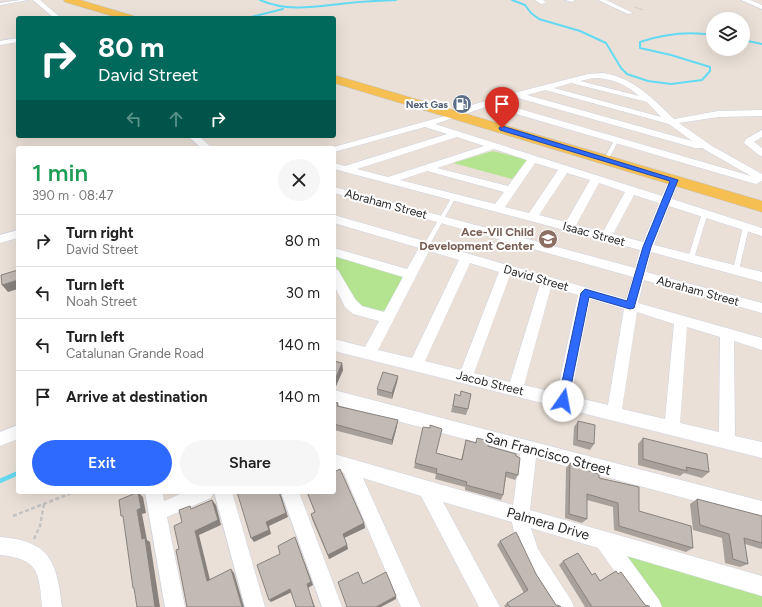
<!DOCTYPE html>
<html lang="en">
<head>
<meta charset="utf-8">
<style>
  :root { --surface:#fff; --page:#f6f6f6; --text:#222; --muted:#767676; --line:#e0e0e0; --accent:#2f6aff }
  body { margin:0; font-family:Figtree,sans-serif; background:var(--page); color:var(--text); height:100vh; display:flex; flex-direction:column; font-size:15px; white-space:nowrap }
  * { box-sizing:border-box; margin:0 }
  p { font-size:13px; color:var(--muted) }
  .icon { flex:none; width:22px; height:22px; fill:none; stroke:currentColor; stroke-width:2; stroke-linecap:round; stroke-linejoin:round }
  .map { position:relative; flex:1; overflow:hidden }
  .panel { position:absolute; left:16px; top:146px; width:320px; height:348px; display:flex; flex-direction:column; background:var(--surface); border-radius:4px; box-shadow:0 4px 16px #0002 }
  .panel>* { flex:none }
  .banner { position:absolute; left:16px; top:16px; width:320px; height:122px; border-radius:4px; box-shadow:0 4px 16px #0002; background:#00695c; color:#fff; overflow:hidden }
  .controls { position:absolute; left:706px; top:12px; display:grid; gap:8px }
  .controls a { display:grid; place-items:center; width:44px; height:44px; border-radius:50%; background:var(--surface); box-shadow:0 4px 16px #0002; font-size:20px }
  .pin { position:absolute; display:grid; place-items:center; width:34px; height:34px; color:#fff; margin:-41px -17px; border-radius:50% 50% 50% 0; rotate:-45deg; box-shadow:0 0 4px #0007 }
  .pin .icon { rotate:45deg }
  .me { position:absolute; width:44px; margin:-22px; rotate:12deg; stroke-linejoin:round; filter:drop-shadow(0 0 3px #0008) }
  .turn { display:flex; align-items:center; gap:14px; height:84px; padding:0 16px; font-size:18px }
  .turn .icon { width:52px; height:52px; stroke-width:2.5 }
  .turn b { display:block; font-size:28px; line-height:34px }
  .lanes { display:flex; align-items:center; height:38px; padding:0 16px; background:#0003; justify-content:center; gap:20px; direction:ltr }
  .lanes .off { opacity:.35 }
  .round { display:grid; place-items:center; flex:none; width:42px; height:42px; border-radius:21px; background:var(--page) }
  .head { display:flex; align-items:center; justify-content:space-between; height:68px; padding:0 16px }
  h1 { font-size:24px; font-weight:600; line-height:30px; color:#1e9e55 }
  .cta { display:flex; gap:8px; margin-top:auto; padding:8px 16px }
  .cta a { flex:1; height:46px; border-radius:24px; background:var(--accent); color:#fff; font-size:16px; font-weight:600; line-height:46px; text-align:center }
  .cta a+a { background:var(--page); color:var(--text) }
  ul { padding:0; list-style:none }
  li { display:flex; align-items:center; gap:12px; height:52px; padding:0 16px; border-top:1px solid var(--line) }
  li div { flex:1 }
  li b { display:block; font-size:15px }
  li em { font-style:normal }
  .map>svg:first-child { display:block }
  .green { fill:#b5e490 }
  .lines { fill:none; stroke-linecap:round; stroke-linejoin:round }
  .stream-far1 { stroke:#64daf2; stroke-width:2 }
  .stream { stroke:#64daf2; stroke-width:4.5 }
  .lane-casing { stroke:#ccd2e1; stroke-width:1 }
  .street-casing { stroke:#ccd2e1; stroke-width:1 }
  .primary-casing { stroke:#c3c3c3; stroke-width:1 }
  .path-far1 { stroke:#c3c3c3; stroke-width:1; stroke-dasharray:1.5 1; stroke-linecap:butt }
  .path { stroke:#c3c3c3; stroke-width:2.5; stroke-dasharray:4 2.5; stroke-linecap:butt }
  .lane { fill:#fff; fill-rule:evenodd }
  .street { fill:#fff; fill-rule:evenodd }
  .primary { fill:#f5bf52; fill-rule:evenodd }
  .wall { fill:#a7a09b }
  .shaded-wall { fill:#88827e }
  .building { fill:#c2bab4; stroke:#88827e }
  .route { fill:#2f6aff; stroke:#1f45a6 }
  .labels { text-anchor:middle; dominant-baseline:central; stroke-width:4; stroke-linejoin:round; paint-order:stroke }
  .far-service-label { font-size:10px; font-weight:bold; fill:#4e5e75; stroke:#fff; text-anchor:end }
  .street-label { font-size:12px; fill:#272727; stroke:#fff }
  .education-label { font-size:12px; font-weight:bold; fill:#785e54; stroke:#fff; text-anchor:end }
  .near-street-label { font-size:14px; fill:#272727; stroke:#fff }
</style>
</head>
<body>
<div class="map">
<svg width="762" height="607" viewBox="0 0 762 607">
  <rect width="100%" height="100%" fill="#eae0d7"/>
  <g class="green">
    <path d="M493,151L525,159L527,162L512,179L453,163Z"/>
    <path d="M334,255L402,276L403,278L386,310L380,311L361,306L356,301L334,264Z"/>
    <path d="M623,553L762,594V607H662Z"/>
  </g>
  <g class="lines">
    <g class="stream-far1">
      <path d="M260,0C290,13 318,6 349,3C365,1 380,1 396,0"/>
      <path d="M512,0L525,5L531,13L539,19L580,31L606,43L621,68L627,74L648,81L671,84L702,80L710,71V67L671,55L640,48V42C664,34 687,31 713,35"/>
      <path d="M247,18L283,9"/>
      <path d="M743,40L762,44"/>
    </g>
    <path class="stream" d="M0,481L18,473"/>
    <defs>
      <g id="lane">
        <path d="M21,0H28L0,5V3Z"/>
        <path d="M615,139L619,140L608,160H604V159Z"/>
        <path d="M454,195L456,197L429,246L426,248L424,247L423,246L452,197Z"/>
        <path d="M705,211L708,213L694,258L693,259H689L688,258L702,213Z"/>
        <path d="M746,225L749,227L739,270L736,272L733,270L743,227Z"/>
      </g>
      <g id="street">
        <path d="M33,0H40L61,18H54Z"/>
        <path d="M535,0H543L546,3L541,4Z"/>
        <path d="M565,0H575L572,2Z"/>
        <path d="M598,0H606L633,13L628,14Z"/>
        <path d="M741,0H750L762,5V9Z"/>
        <path d="M18,38V42L0,45V41Z"/>
        <path d="M603,73C634,78 652,98 674,119L718,111L762,110V116L718,117L679,123L712,146L762,174V181L756,184L752,183L489,106L435,124L662,196L670,178H678L679,180L672,199L762,228V236L669,206L654,245L762,272V282L651,252L646,272L762,303V313L644,280L638,303L762,338V350L734,341L735,436L762,442V458L334,351V339L365,347L379,321L353,314L345,307L334,285V269L338,270L355,299L362,306L384,312L403,277L334,256V248L407,269L419,248L334,223V215L626,299L633,277L334,193V187L635,268L640,250L334,169V163L345,166L447,134L425,127L334,152V148H330L445,116L465,107L514,93L588,74ZM593,78C611,78 626,84 639,96L580,81ZM571,83L647,102L661,117L554,88ZM545,90L669,124L692,141L527,95ZM518,98L695,148H702L751,176L499,103ZM457,137L484,146L388,177L357,169ZM494,149L527,160L508,186L437,168ZM535,163L558,170L529,213L505,207ZM427,171L504,192L495,204L400,180ZM567,173L590,180L566,222L539,215ZM599,183L625,192L603,232L576,225ZM634,195L659,203L643,242L613,234ZM429,251L459,260L412,358L378,350ZM470,263L499,272L461,370L425,361ZM510,275L540,284L510,382L474,373ZM551,287L578,295L557,393L524,385ZM590,299L624,309L608,405L571,396ZM637,312L674,324L665,419L622,409ZM687,327L720,337L719,432L680,423Z"/>
        <path d="M762,130V137L754,142L762,148V156L759,155L744,143L746,139Z"/>
        <path d="M188,136H199L212,148H201Z"/>
        <path d="M18,230V238L0,243V235Z"/>
        <path d="M334,390L762,501V519L536,458L530,510L762,576V596L627,556L659,600L662,607H640L598,548L531,528L538,549L571,600L574,607H553C536,580 517,554 512,522L443,502L500,607H479L421,496L363,478L421,607H401L344,473L334,470V454L513,505L520,454L334,404Z"/>
        <path d="M18,425V439L0,446V432Z"/>
        <path d="M145,492H163L164,501L185,492H214L211,498L167,517L185,607H165Z"/>
        <path d="M214,492H232L265,607H245Z"/>
        <path d="M281,492H299L342,607H322Z"/>
        <path d="M0,537C50,541 57,561 62,607H42C39,572 39,559 0,555Z"/>
      </g>
      <g id="primary">
        <path d="M64,0H80L134,16L135,18H119L65,2Z"/>
        <path d="M334,75L762,201V212L334,83Z"/>
      </g>
    </defs>
    <use href="#lane" class="lane-casing"/>
    <use href="#street" class="street-casing"/>
    <use href="#primary" class="primary-casing"/>
    <path class="path-far1" d="M635,7L643,10"/>
    <g class="path">
      <path d="M13,516L74,492"/>
      <path d="M34,539L40,526L44,504"/>
    </g>
    <use href="#lane" class="lane"/>
    <use href="#street" class="street"/>
    <use href="#primary" class="primary"/>
  </g>
  <g class="wall">
    <path d="M334,361L342,363L343,370L336,386H334Z"/>
    <path d="M398,376L397,382L392,399L377,395V389Z"/>
    <path d="M455,394L468,409L466,415L451,412Z"/>
    <path d="M334,402L338,403L339,407L397,426L392,445L334,430Z"/>
    <path d="M578,421L594,444L590,450L573,445L574,427Z"/>
    <path d="M477,438L488,446L516,456L518,475L515,480L506,477L503,495L501,500L465,490V487L435,479L436,474L414,468L415,463L437,453L461,460L466,440L475,443Z"/>
    <path d="M643,438L709,472L702,478L684,473L680,476L638,465V444Z"/>
    <path d="M570,463L586,470L599,478L639,511L693,548L686,552L614,530L613,507L587,500V519L582,523L565,518L566,468Z"/>
    <path d="M307,492H334L364,523L365,528L344,538L347,545L348,549L329,559L312,519L311,514L315,512Z"/>
    <path d="M697,499L762,516V548L761,549L745,544L748,564L740,567L725,563L722,538L693,530L690,504Z"/>
    <path d="M500,541L536,574L556,605L561,607H505L504,606L507,603L524,593L497,545Z"/>
    <path d="M563,561L592,575L600,581L618,574L645,605L650,607H585L559,565Z"/>
  </g>
  <g class="shaded-wall">
    <path d="M18,280V289L8,292L2,285Z"/>
    <path d="M342,363L343,370L336,386L335,380Z"/>
    <path d="M398,376L397,382L392,399V393Z"/>
    <path d="M398,420L397,426L392,445V440Z"/>
    <path d="M138,492L143,497L146,513L142,514L147,540L150,542L160,607H155L142,539L137,510Z"/>
    <path d="M279,492H280L288,517L269,526L271,534L254,542L251,538L266,522Z"/>
    <path d="M212,500L216,505L221,525L199,535L211,584L207,581L195,531Z"/>
    <path d="M364,523L365,528L344,538L343,534Z"/>
    <path d="M295,537L313,585L308,588L315,607H314L307,584Z"/>
    <path d="M347,545L348,549L329,559L328,555Z"/>
    <path d="M231,569L234,573L244,607H242Z"/>
    <path d="M290,589L292,592L271,602L269,600Z"/>
    <path d="M396,596V599L381,607H376Z"/>
  </g>
  <g class="building">
    <path d="M18,270V280L2,285L1,275Z"/>
    <path d="M334,361L342,363L335,380L334,379Z"/>
    <path d="M383,372L398,376L392,393L377,389Z"/>
    <path d="M461,391L471,394L468,409L453,406L455,394L460,396Z"/>
    <path d="M334,402L338,403L337,406L398,420L392,440L334,424Z"/>
    <path d="M578,421L595,425L594,444L577,440Z"/>
    <path d="M430,425L442,429L436,453L462,460L466,440L476,443L477,438L489,441L488,446L516,454V456L520,458L518,475L506,472L503,495L466,485L467,482L436,473L437,469L415,463L423,427L430,428Z"/>
    <path d="M643,438L707,454L709,472L686,467L687,471L643,459Z"/>
    <path d="M570,463L586,467V470L599,474V478L639,487V511L691,526L693,548L619,526L618,503L587,494V519L569,514Z"/>
    <path d="M340,469L364,523L343,534L347,545L328,555L311,514L315,512L307,492H334V472Z"/>
    <path d="M138,492L141,508L137,510L142,539L145,538L155,607H137L134,588H133L123,516H121L119,500Z"/>
    <path d="M237,492H279L286,513L266,522L269,530L251,538Z"/>
    <path d="M697,499L762,516V543L744,538L748,564L733,559L729,534L700,525Z"/>
    <path d="M212,500L218,520L195,531L207,581L231,569L242,607H187L176,550L179,549L174,526L182,522L179,510L190,506L191,509Z"/>
    <path d="M516,532L536,574L556,605L560,606L561,607H510L507,603L528,590L500,541Z"/>
    <path d="M295,537L311,582L307,584L314,607H296L290,589L269,600L257,565L280,554L278,546Z"/>
    <path d="M578,553L592,575L595,573L600,581L616,571L618,574L621,572L645,605L649,606L650,607H592L563,561Z"/>
    <path d="M358,572L363,584L386,572L396,596L376,607H347L338,582Z"/>
  </g>
  <path class="route" d="M502,126L678,180L651,247L634,308L630,309L589,297L568,401L567,404L563,406L559,404L558,401L581,293L585,289L627,301L643,247L670,181L500,130L499,128Z"/>
  <defs>
    <symbol id="fuel-disc" viewBox="-11 -11 22 22"><circle r="9.5" fill="#5c6f8a" stroke="#fff"/><path d="M-5.5-6h7V0h2V4h1.3V-2.5L3-4.5l.8-.8L6-3V5H2.5V1h-1V6h-7ZM-4.2-4.7v3.2H.2V-4.7Z" fill="#fff"/></symbol>
    <symbol id="school-disc" viewBox="-11 -11 22 22"><circle r="9.5" fill="#8d6e63" stroke="#fff"/><path d="M0-5L7-2L0 1L-7-2ZM-4 1L0 2.5L4 1V4Q0 6-4 4Z" fill="#fff"/></symbol>
  </defs>
  <g fill-rule="evenodd">
    <use href="#fuel-disc" x="451" y="93" width="22" height="22"/>
    <use href="#school-disc" x="537" y="228" width="22" height="22"/>
  </g>
  <g class="labels">
    <g class="far-service-label">
      <text x="448" y="104">Next Gas</text>
    </g>
    <g class="street-label">
      <text transform="translate(386 204) rotate(15)">Abraham Street</text>
      <text transform="translate(594 234) rotate(15)">Isaac Street</text>
      <text transform="translate(536 278) rotate(16)">David Street</text>
      <text transform="translate(698 291) rotate(15)">Abraham Street</text>
      <text transform="translate(490 383) rotate(14)">Jacob Street</text>
    </g>
    <g class="education-label">
      <text x="534" y="232">Ace-Vil Child<tspan x="534" dy="14">Development Center</tspan></text>
    </g>
    <g class="near-street-label">
      <text transform="translate(548 454) rotate(15)">San Francisco Street</text>
      <text transform="translate(548 524) rotate(16)">Palmera Drive</text>
    </g>
  </g>
</svg>
<div class="controls">
<a><svg class="icon" aria-label="layers" viewBox="0 0 24 24"><path d="M12 4l9 5-9 5-9-5zM3 14l9 5 9-5"/></svg></a>
</div>
<div class="pin" style="left:502px;top:128px;background:#d93025"><svg class="icon" aria-label="arrive" viewBox="0 0 24 24"><path d="M6 21V4h12l-3 4 3 4H6"/></svg></div>
<svg class="me" style="left:563px;top:401px" viewBox="-20 -20 40 40"><circle r="19" fill="#fff"/><path d="M0-13L10 11 0 6-10 11z" fill="#2f6aff"/></svg>
<div class="banner">
<div class="turn"><svg class="icon" aria-label="right" viewBox="0 0 24 24"><path d="M7 20v-9h11M14 6l5 5-5 5"/></svg><div><b>80 m</b>David Street</div></div>
<div class="lanes"><svg class="icon off" aria-label="left" viewBox="0 0 24 24"><path d="M17 20v-9H6M10 6l-5 5 5 5"/></svg><svg class="icon off" aria-label="ahead" viewBox="0 0 24 24"><path d="M12 20V5M6 11l6-6 6 6"/></svg><svg class="icon" aria-label="right" viewBox="0 0 24 24"><path d="M7 20v-9h11M14 6l5 5-5 5"/></svg></div>
</div>
<section class="panel">
<div class="head"><div><h1>1 min</h1><p>390 m · 08:47</p></div><a class="round"><svg class="icon" aria-label="close" viewBox="0 0 24 24"><path d="M6 6l12 12M18 6L6 18"/></svg></a></div>
<ul>
<li><svg class="icon" aria-label="right" viewBox="0 0 24 24"><path d="M7 20v-9h11M14 6l5 5-5 5"/></svg><div><b>Turn right</b><p>David Street</p></div><em>80 m</em></li>
<li><svg class="icon" aria-label="left" viewBox="0 0 24 24"><path d="M17 20v-9H6M10 6l-5 5 5 5"/></svg><div><b>Turn left</b><p>Noah Street</p></div><em>30 m</em></li>
<li><svg class="icon" aria-label="left" viewBox="0 0 24 24"><path d="M17 20v-9H6M10 6l-5 5 5 5"/></svg><div><b>Turn left</b><p>Catalunan Grande Road</p></div><em>140 m</em></li>
<li><svg class="icon" aria-label="arrive" viewBox="0 0 24 24"><path d="M6 21V4h12l-3 4 3 4H6"/></svg><div><b>Arrive at destination</b></div><em>140 m</em></li>
</ul>
<div class="cta"><a>Exit</a><a>Share</a></div>
</section>
</div>
</body>
</html>
